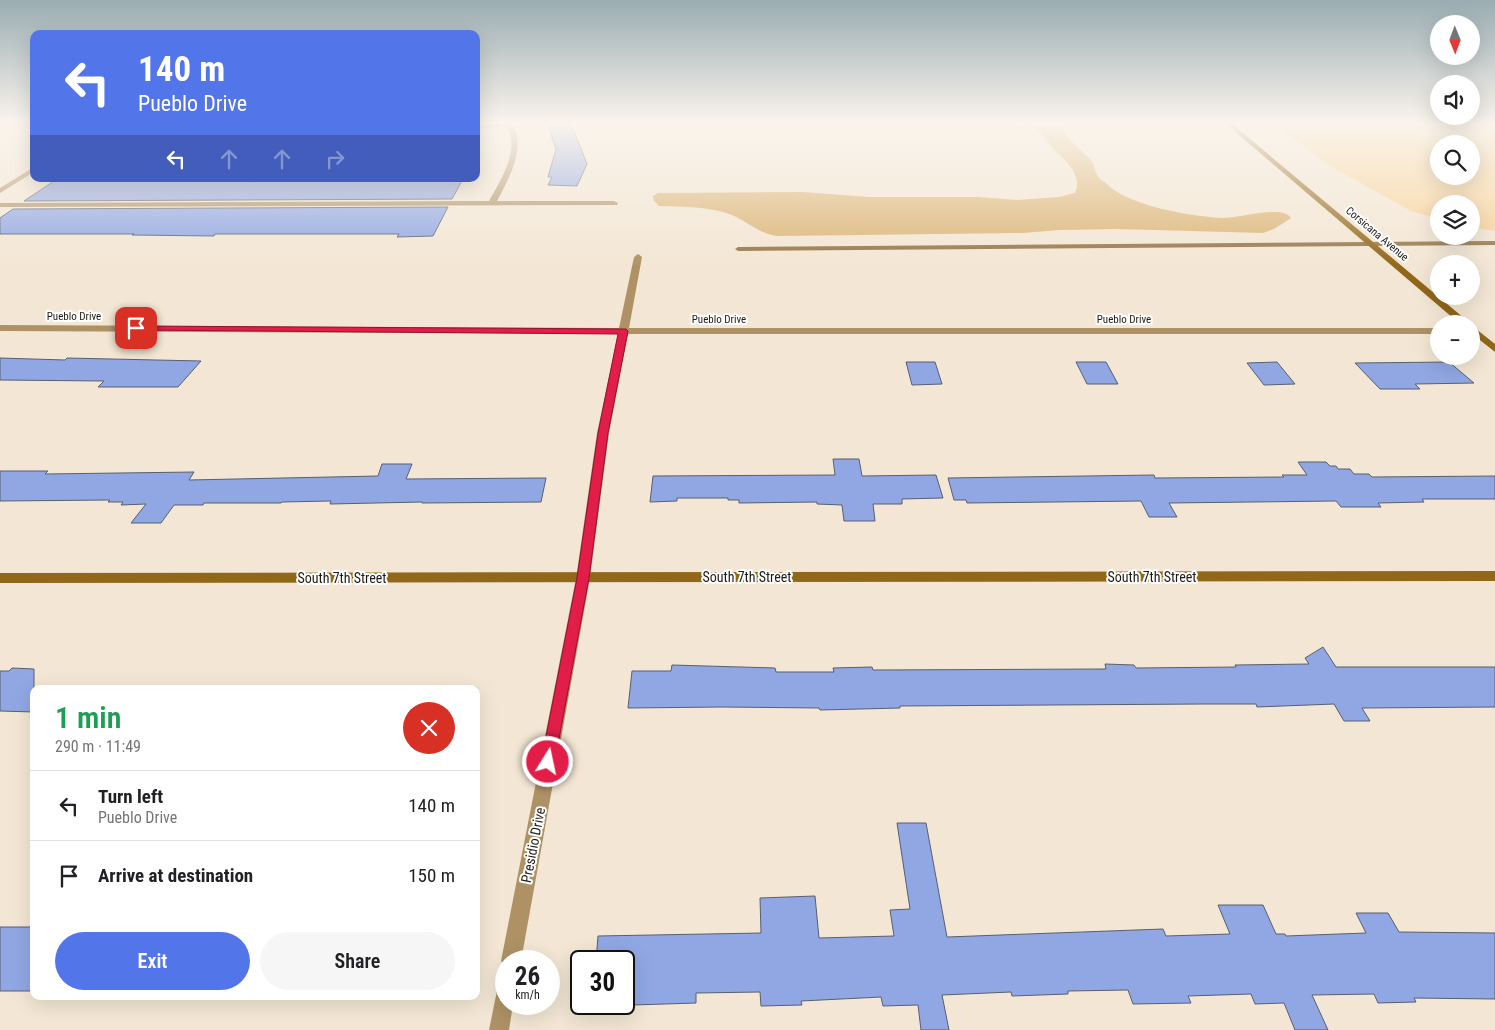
<!DOCTYPE html>
<html lang="en">
<head>
<meta charset="utf-8">
<style>
  :root { --surface:#fff; --page:#f6f6f6; --text:#202124; --muted:#757577; --line:#e0e0e0; --accent:#5375ea }
  body { margin:0; font-family:"Roboto Condensed",sans-serif; background:var(--page); color:var(--text); height:100vh; display:flex; flex-direction:column; font-size:19px; white-space:nowrap }
  * { box-sizing:border-box; margin:0 }
  p { font-size:16px; color:var(--muted) }
  .icon { flex:none; width:28px; height:28px; fill:none; stroke:currentColor; stroke-width:2; stroke-linecap:round; stroke-linejoin:round }
  .map { position:relative; flex:1; overflow:hidden }
  .side { position:absolute; left:30px; top:685px; width:450px; height:315px; display:flex; flex-direction:column; background:var(--surface); border-radius:10px; box-shadow:0 5px 20px #0002 }
  .side>* { flex:none }
  .guide { position:absolute; left:30px; top:30px; width:450px; height:152px; border-radius:10px; box-shadow:0 5px 20px #0002; background:#5375ea; color:#fff; overflow:hidden }
  .needle { width:32px; rotate:179deg }
  .buttons { position:absolute; left:1430px; top:15px; display:grid; gap:10px }
  .buttons a { display:grid; place-items:center; width:50px; height:50px; border-radius:50%; background:var(--surface); box-shadow:0 5px 20px #0002; font-size:25px }
  .speed { position:absolute; left:495px; top:950px; display:flex; gap:10px; font-size:25px; font-weight:700; text-align:center }
  .speed>* { display:grid; place-content:center; width:65px; height:65px; border-radius:50%; background:var(--surface); box-shadow:0 5px 20px #0002; line-height:1 }
  .speed small { font-size:12px; font-weight:400 }
  .speed .limit { border:2px solid #111; border-radius:8px; background:#fff; color:#111 }
  .pin { position:absolute; display:grid; place-items:center; width:42px; height:42px; color:#fff; margin:-21px; border-radius:10px; box-shadow:0 2px 8px #0006 }
  .me { position:absolute; width:55px; margin:-28px; rotate:10deg; stroke-linejoin:round; filter:drop-shadow(0 0 4px #0008) }
  .turn { display:flex; align-items:center; gap:18px; height:105px; padding:0 25px; font-size:22px }
  .turn .icon { width:65px; height:65px; stroke-width:2.5 }
  .turn b { display:block; font-size:35px; line-height:42px }
  .lanes { display:flex; align-items:center; height:48px; padding:0 25px; background:#0003; justify-content:center; gap:25px; direction:ltr }
  .lanes .off { opacity:.35 }
  .round { display:grid; place-items:center; flex:none; width:52px; height:52px; border-radius:26px; background:var(--page) }
  .headline { display:flex; align-items:center; justify-content:space-between; height:85px; padding:0 25px }
  h1 { font-size:30px; font-weight:600; line-height:38px; color:#1e9e55 }
  .action { display:flex; gap:10px; margin-top:auto; padding:10px 25px }
  .action a { flex:1; height:58px; border-radius:30px; background:var(--accent); color:#fff; font-size:20px; font-weight:600; line-height:58px; text-align:center }
  .action a+a { background:var(--page); color:var(--text) }
  ul { padding:0; list-style:none }
  li { display:flex; align-items:center; gap:15px; height:70px; padding:0 25px; border-top:1px solid var(--line) }
  li div { flex:1 }
  li b { display:block; font-size:19px }
  li em { font-style:normal }
  .map>svg:first-child { display:block }
  .green { fill:#f8d399; fill-rule:evenodd }
  .forest { fill:#dbb475 }
  .lines { fill:none; stroke-linecap:round; stroke-linejoin:round }
  .stream { fill:#93774a; fill-rule:evenodd }
  .building { fill:#90a7e4; stroke:#585f6f }
  .street { fill:#ae9266; fill-rule:evenodd }
  .secondary { fill:#91671a; fill-rule:evenodd }
  .route { fill:#e11d48; stroke:#92132f }
  .labels { text-anchor:middle; dominant-baseline:central; stroke-width:4; stroke-linejoin:round; paint-order:stroke }
  .far-street-label { font-size:11px; fill:#1f1a14; stroke:#fff }
  .street-label { font-size:14px; fill:#1f1a14; stroke:#fff }
</style>
</head>
<body>
<div class="map">
<svg width="1495" height="1030" viewBox="0 0 1495 1030">
  <rect width="100%" height="100%" fill="#f3e6d4"/>
  <path class="green" d="M1273,123H1495V231L1471,227V204H1439V219L1411,211L1325,163ZM1439,144H1471V176H1439Z"/>
  <path class="forest" d="M1031,123H1060C1062,134 1080,150 1089,158C1094,163 1094,169 1097,175C1099,179 1105,182 1108,185C1130,206 1190,216 1221,218C1237,219 1283,204 1291,218L1274,229L1263,233L1117,229L1059,230L1023,233L777,236C760,234 748,222 732,215C708,206 684,207 659,206L654,201L653,196L658,193L803,192L869,197H978L1017,200L1059,197L1075,193C1081,180 1073,168 1063,158C1060,154 1054,151 1052,147C1046,138 1039,131 1031,123Z"/>
  <g class="lines">
    <path class="stream" d="M1495,241V245L738,251L735,249L738,247Z"/>
  </g>
  <g class="building">
    <path d="M547,123H570L576,136L587,164L577,186L548,185L552,177H548L556,149Z"/>
    <path d="M57,179H463L452,199L24,201Z"/>
    <path d="M448,207L433,236L397,237L399,234H215L214,236L132,235L134,234H0V218L13,209Z"/>
    <path d="M0,358L65,360L67,358L201,361L178,387H98L104,381L0,380Z"/>
    <path d="M906,362H935L942,384L912,385Z"/>
    <path d="M1076,362H1106L1118,384H1087Z"/>
    <path d="M1277,362L1295,384L1264,385L1247,363Z"/>
    <path d="M1449,362L1474,383L1415,384L1420,389H1380L1355,363Z"/>
    <path d="M833,459H859L862,476L936,475L943,498L902,499V504H873L875,521H844L842,505L817,504V502L739,503V500H728V498H677V501L650,502L653,476L835,475Z"/>
    <path d="M1298,462H1326L1330,466H1336L1338,469H1350L1354,474H1369L1372,477L1495,476V499H1422L1424,502L1378,503L1381,507H1341L1336,501L1169,503L1177,517H1149L1141,501L967,503L966,500H954L948,478L1154,475L1155,478L1284,477L1282,475H1307Z"/>
    <path d="M382,464H412L406,479L546,478L541,502L422,503V502L330,504L331,501L282,502L281,503H204L203,505H174L161,523H131L146,504L121,505L123,502H108L110,500L0,501V471H48L45,474L194,472L189,480L378,476Z"/>
    <path d="M1323,647L1336,667H1495V707L1362,708L1370,721H1344L1334,704L1257,707L1256,704H1202L900,706V708L820,710L819,708L722,707L628,708L632,671H671L672,665L775,668L776,672H834L833,668L872,667L873,670L1106,669L1105,664L1134,665L1136,668L1236,667L1235,665L1309,664L1305,658Z"/>
    <path d="M12,668L34,669V712L0,711V671H9Z"/>
    <path d="M897,823H926L947,937L1163,929L1166,936L1230,934L1218,905H1263L1276,934H1285L1286,936L1366,933L1356,913H1388L1399,932L1495,933V999L1414,998L1416,1002L1378,1003L1374,994L1312,995L1328,1030H1295L1284,1003L1255,1004L1251,994L1188,996L1191,1003L1133,1004L1128,990L1068,991V994L1012,996L1011,992L942,995L949,1030H921L918,1005L883,1006L881,997L801,1001L802,1005L761,1006L760,992L696,993V1003L633,1005V998H624V961H596L598,936L761,933L760,898L815,896L819,938L894,936L890,910L910,909Z"/>
    <rect x="0" y="927" width="34" height="64"/>
  </g>
  <g class="lines">
    <g class="street">
      <path d="M512,123C526,149 510,176 497,201H614L618,203L617,205L0,207V203L489,201C501,179 519,153 508,127L476,128V124Z"/>
      <path d="M34,167V172L0,193V188Z"/>
      <path d="M638,254L642,257L629,328H1439V334H628L609,433L590,578L521,961H506V969L501,961L576,578L597,433L618,334L0,331V325L619,328L634,257Z"/>
      <path d="M506,978V1004H513L509,1030H489L499,981Z"/>
    </g>
    <g class="secondary">
      <path d="M1225,123H1231L1471,324H1460Z"/>
      <path d="M1471,325L1495,344V352L1471,333Z"/>
      <path d="M1495,571V581L0,583V573Z"/>
    </g>
  </g>
  <linearGradient id="sky" x2="0" y2="1"><stop stop-color="#9aacb2"/><stop offset="0.46" stop-color="#faf4ec"/><stop offset="1" stop-color="#faf4ec" stop-opacity="0"/></linearGradient>
  <rect width="1495" height="267" fill="url(#sky)"/>
  <path class="route" d="M136,326L626,329L628,331L608,433L589,578L554,766L548,768L543,766L541,762L577,578L598,433L618,334L133,330L132,328Z"/>
  <g class="labels">
    <g class="far-street-label">
      <text transform="translate(1377 234) rotate(40)">Corsicana Avenue</text>
      <text x="74" y="316">Pueblo Drive</text>
      <text x="719" y="319">Pueblo Drive</text>
      <text x="1124" y="319">Pueblo Drive</text>
    </g>
    <g class="street-label">
      <text x="747" y="577">South 7th Street</text>
      <text x="1152" y="577">South 7th Street</text>
      <text x="342" y="578">South 7th Street</text>
      <text transform="translate(533 845) rotate(-79)">Presidio Drive</text>
    </g>
  </g>
</svg>
<div class="buttons">
<a><svg class="needle" viewBox="-14 -14 28 28"><path d="M0-13l5 13h-10z" fill="#e53935"/><path d="M0 13l5-13h-10z" fill="#757577"/></svg></a>
<a><svg class="icon" aria-label="sound" viewBox="0 0 24 24"><path d="M4 9h4l5-4v14l-5-4H4zM17 9q2 3 0 6"/></svg></a>
<a><svg class="icon" aria-label="search" viewBox="0 0 24 24"><circle cx="10" cy="10" r="6"/><path d="M15 15l6 6"/></svg></a>
<a><svg class="icon" aria-label="layers" viewBox="0 0 24 24"><path d="M12 4l9 5-9 5-9-5zM3 14l9 5 9-5"/></svg></a>
<a>+</a>
<a>−</a>
</div>
<div class="speed"><div>26<small>km/h</small></div><div class="limit">30</div></div>
<div class="pin" style="left:136px;top:328px;background:#d93025"><svg class="icon" aria-label="arrive" viewBox="0 0 24 24"><path d="M6 21V4h12l-3 4 3 4H6"/></svg></div>
<svg class="me" style="left:548px;top:762px" viewBox="-20 -20 40 40"><circle r="17" fill="#e11d48" stroke="#fff" stroke-width="3"/><path d="M0-11L8 9 0 5-8 9z" fill="#fff"/></svg>
<div class="guide">
<div class="turn"><svg class="icon" aria-label="left" viewBox="0 0 24 24"><path d="M17 20v-9H6M10 6l-5 5 5 5"/></svg><div><b>140 m</b>Pueblo Drive</div></div>
<div class="lanes"><svg class="icon" aria-label="left" viewBox="0 0 24 24"><path d="M17 20v-9H6M10 6l-5 5 5 5"/></svg><svg class="icon off" aria-label="ahead" viewBox="0 0 24 24"><path d="M12 20V5M6 11l6-6 6 6"/></svg><svg class="icon off" aria-label="ahead" viewBox="0 0 24 24"><path d="M12 20V5M6 11l6-6 6 6"/></svg><svg class="icon off" aria-label="right" viewBox="0 0 24 24"><path d="M7 20v-9h11M14 6l5 5-5 5"/></svg></div>
</div>
<section class="side">
<div class="headline"><div><h1>1 min</h1><p>290 m · 11:49</p></div><a class="round" style="background:#d93025;color:#fff"><svg class="icon" aria-label="close" viewBox="0 0 24 24"><path d="M6 6l12 12M18 6L6 18"/></svg></a></div>
<ul>
<li><svg class="icon" aria-label="left" viewBox="0 0 24 24"><path d="M17 20v-9H6M10 6l-5 5 5 5"/></svg><div><b>Turn left</b><p>Pueblo Drive</p></div><em>140 m</em></li>
<li><svg class="icon" aria-label="arrive" viewBox="0 0 24 24"><path d="M6 21V4h12l-3 4 3 4H6"/></svg><div><b>Arrive at destination</b></div><em>150 m</em></li>
</ul>
<div class="action"><a>Exit</a><a>Share</a></div>
</section>
</div>
</body>
</html>
